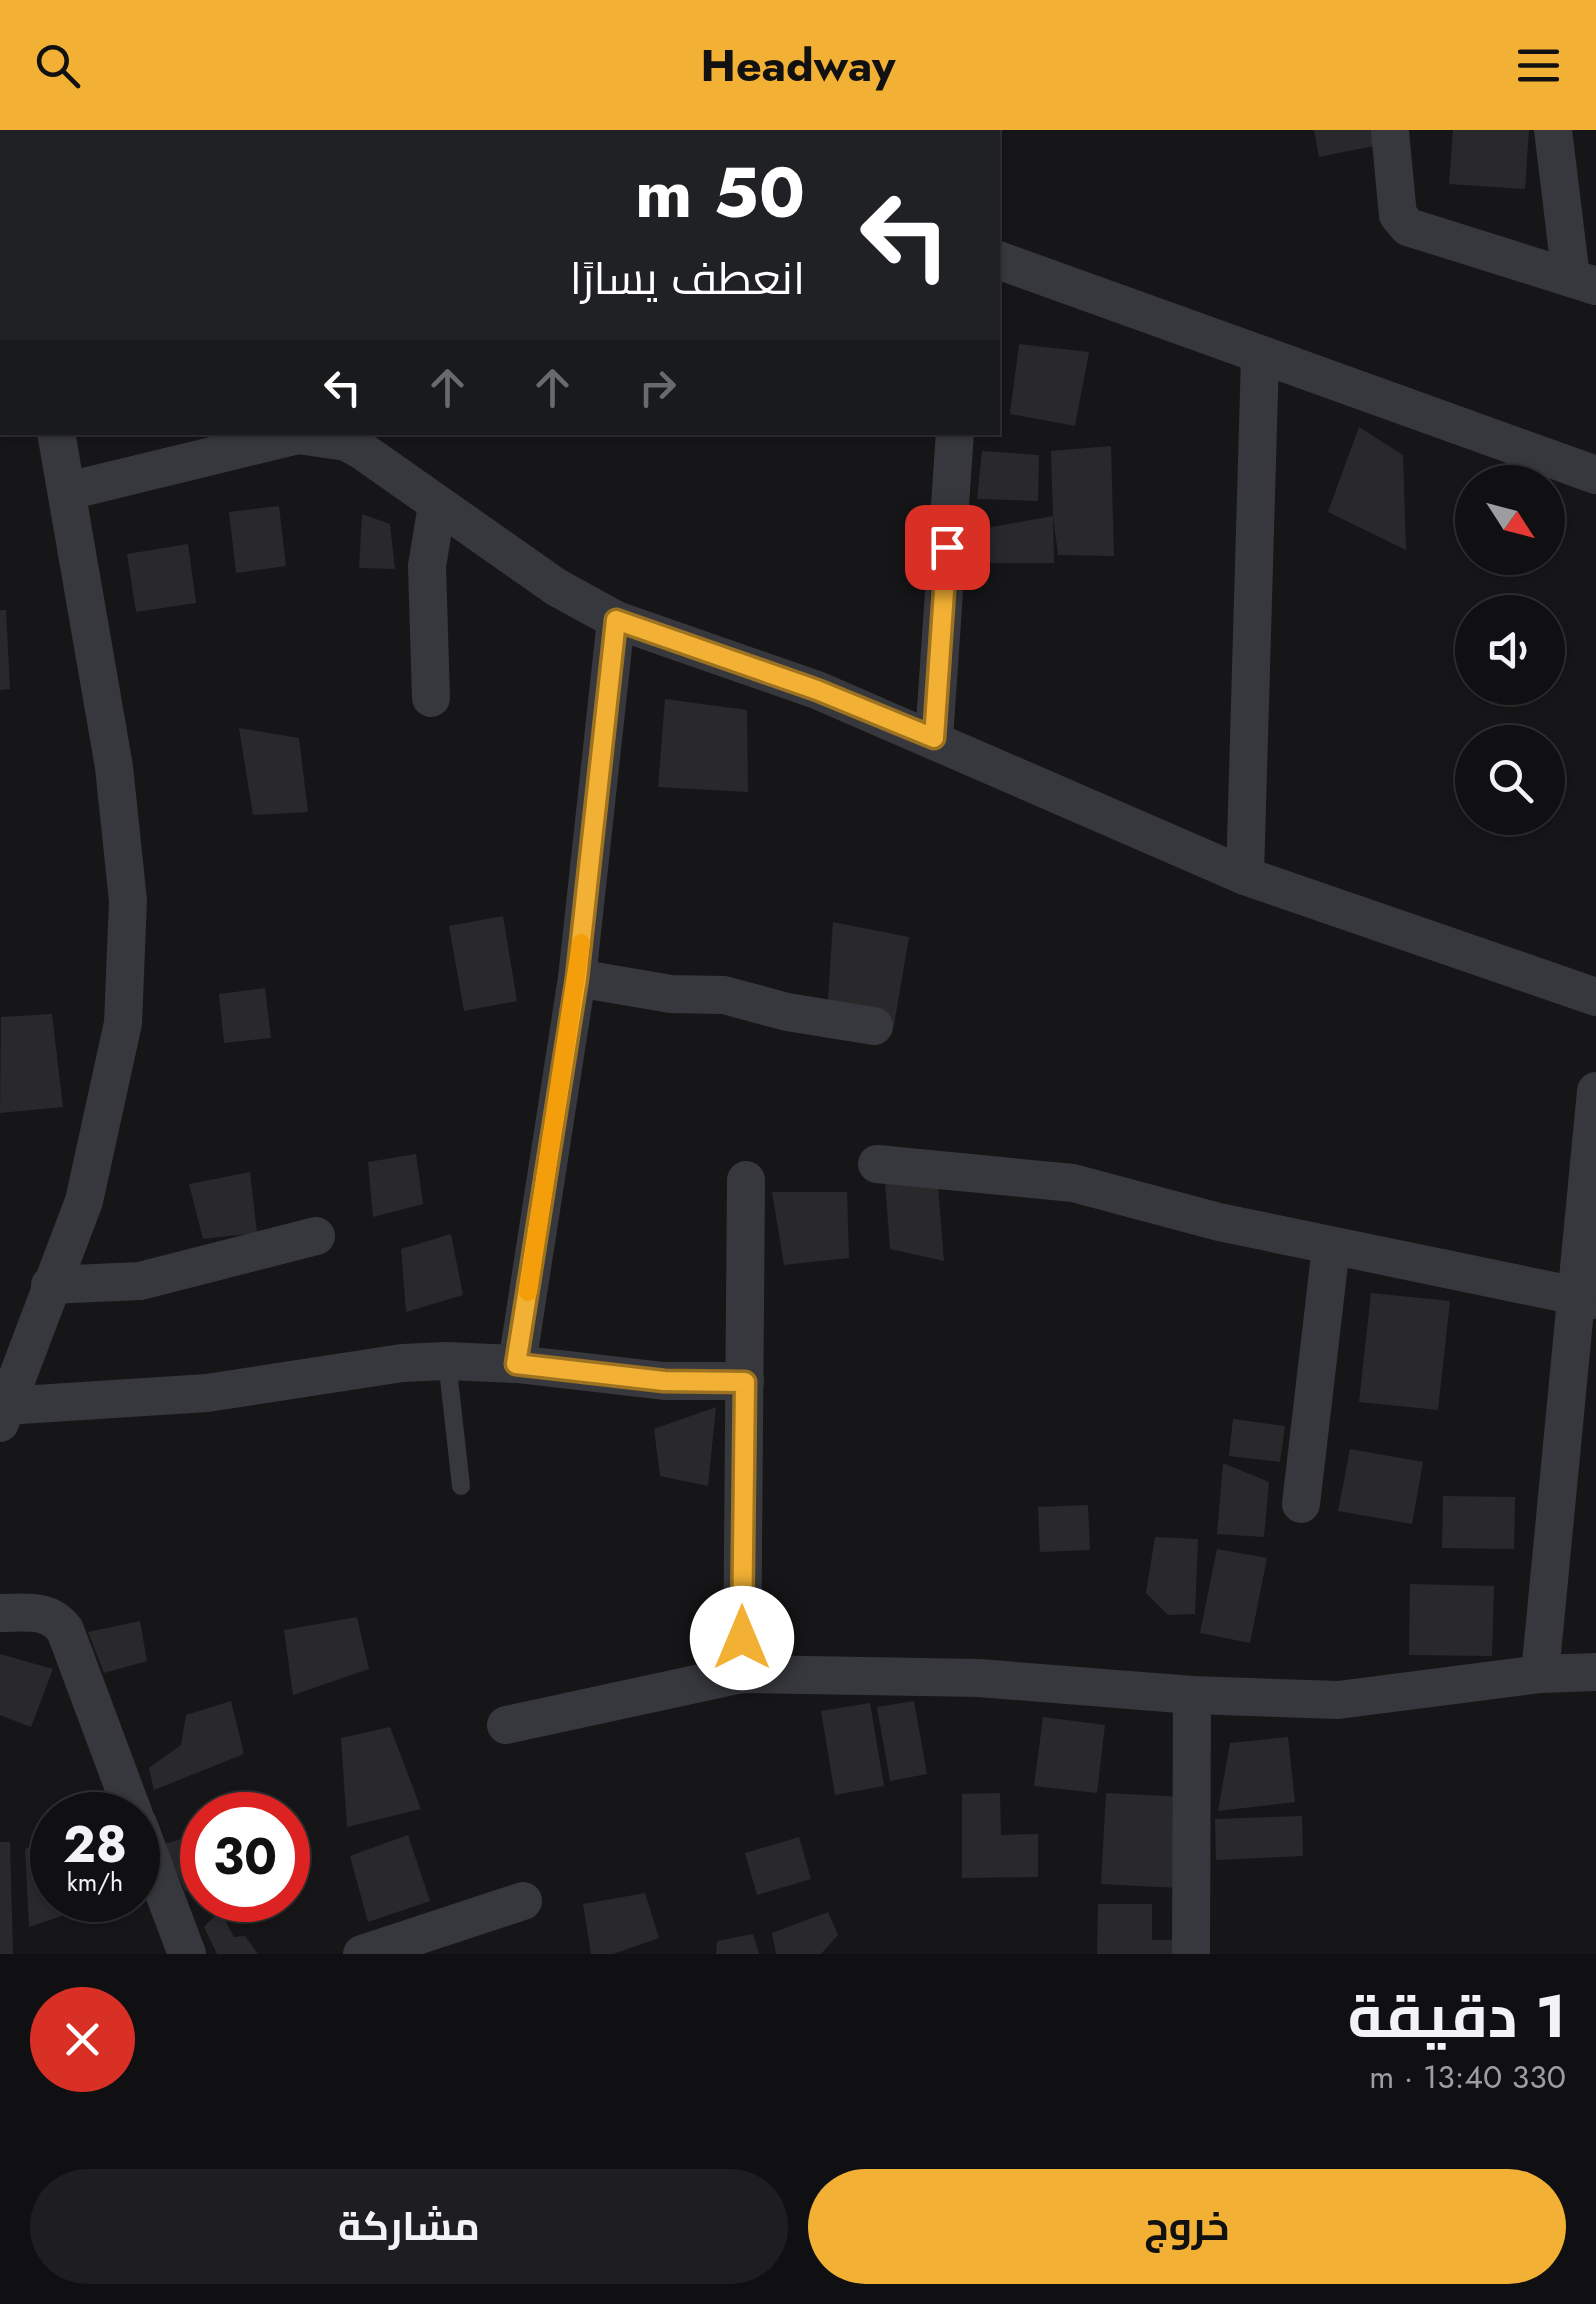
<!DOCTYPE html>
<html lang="ar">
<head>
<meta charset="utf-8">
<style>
  :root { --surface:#101012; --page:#1e1e20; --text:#f1f3f6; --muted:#9c9d9f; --line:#303032; --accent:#f2b134 }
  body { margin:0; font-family:Jost,Cairo,sans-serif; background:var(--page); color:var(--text); direction:rtl; height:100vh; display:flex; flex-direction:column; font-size:38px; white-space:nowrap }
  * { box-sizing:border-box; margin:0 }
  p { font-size:32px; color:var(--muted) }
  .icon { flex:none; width:55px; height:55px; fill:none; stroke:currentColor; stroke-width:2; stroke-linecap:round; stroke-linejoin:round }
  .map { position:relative; height:1824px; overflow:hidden; direction:ltr }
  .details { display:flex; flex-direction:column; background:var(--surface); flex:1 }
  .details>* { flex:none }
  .hud { position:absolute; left:0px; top:0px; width:1000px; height:305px; box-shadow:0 2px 8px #0004,0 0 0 2px var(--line); direction:rtl; background:#202124; color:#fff; overflow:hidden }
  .needle { width:65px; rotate:126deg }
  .controls { position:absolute; left:1455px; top:335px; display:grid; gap:20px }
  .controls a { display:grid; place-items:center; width:110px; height:110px; border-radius:50%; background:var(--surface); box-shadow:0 2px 8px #0004,0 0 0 2px var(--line); font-size:50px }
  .speed { position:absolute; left:30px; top:1662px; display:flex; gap:20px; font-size:50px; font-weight:700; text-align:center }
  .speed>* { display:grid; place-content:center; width:130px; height:130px; border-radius:50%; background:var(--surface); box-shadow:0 2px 8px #0004,0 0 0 2px var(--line); line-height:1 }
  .speed small { font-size:25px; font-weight:400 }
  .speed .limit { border:15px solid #d22; background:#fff; color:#111 }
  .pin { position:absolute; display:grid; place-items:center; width:85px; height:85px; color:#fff; margin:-42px; border-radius:20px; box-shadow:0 5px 15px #0006 }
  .me { position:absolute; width:110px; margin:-55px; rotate:0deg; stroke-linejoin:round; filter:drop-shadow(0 0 8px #0008) }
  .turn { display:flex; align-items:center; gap:35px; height:210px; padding:0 30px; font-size:45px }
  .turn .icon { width:130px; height:130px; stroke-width:2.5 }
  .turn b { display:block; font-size:70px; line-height:85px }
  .lanes { display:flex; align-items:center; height:95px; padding:0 30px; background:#0003; justify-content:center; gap:50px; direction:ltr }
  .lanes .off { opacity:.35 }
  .round { display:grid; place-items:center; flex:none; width:105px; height:105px; border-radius:52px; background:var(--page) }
  .head { display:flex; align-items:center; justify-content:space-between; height:170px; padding:0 30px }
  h1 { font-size:60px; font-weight:700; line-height:75px }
  .button { display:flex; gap:20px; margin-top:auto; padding:20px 30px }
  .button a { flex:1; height:115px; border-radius:60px; background:var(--accent); color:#111; font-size:40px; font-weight:700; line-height:115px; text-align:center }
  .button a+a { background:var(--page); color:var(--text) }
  header { display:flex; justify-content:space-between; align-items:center; height:130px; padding:0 30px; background:var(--accent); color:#111; font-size:45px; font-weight:700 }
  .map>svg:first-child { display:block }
  .building { fill:#29292c }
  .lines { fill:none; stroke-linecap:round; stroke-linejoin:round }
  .service { stroke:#37383d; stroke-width:18 }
  .minor { stroke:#37383d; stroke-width:38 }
  .route-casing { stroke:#9d7322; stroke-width:25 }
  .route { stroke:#f2b134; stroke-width:18 }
  .slow { stroke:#f59e0b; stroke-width:18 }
</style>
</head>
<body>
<header><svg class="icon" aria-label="menu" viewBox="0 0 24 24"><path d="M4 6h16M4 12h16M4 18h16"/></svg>Headway<svg class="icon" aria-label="search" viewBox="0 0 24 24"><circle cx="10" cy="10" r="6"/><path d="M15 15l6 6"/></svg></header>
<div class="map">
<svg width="1596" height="1824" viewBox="0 0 1596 1824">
  <rect width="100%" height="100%" fill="#161618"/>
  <g class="building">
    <path d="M1314,0H1371L1374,16L1319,27Z"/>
    <path d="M1453,0H1529L1525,59L1449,54Z"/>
    <path d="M1019,214L1089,222L1075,296L1010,284Z"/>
    <path d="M1359,297L1403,325L1406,420L1328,382Z"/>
    <path d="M1111,316L1114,426L1058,425L1053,386L1054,433H980L987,398L1053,386L1051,321Z"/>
    <path d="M982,321L1039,325L1038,371L977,369Z"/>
    <path d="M279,376L286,436L236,443L229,382Z"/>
    <path d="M362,384L390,394L395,439L359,438Z"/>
    <path d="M188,414L196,473L136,482L127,424Z"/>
    <path d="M0,480H6L10,559L0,560Z"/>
    <path d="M665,569L747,580L748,662L658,657Z"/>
    <path d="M239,598L299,608L308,682L253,685Z"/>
    <path d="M503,786L517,871L464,881L449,796Z"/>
    <path d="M833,792L909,807L894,895L827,885Z"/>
    <path d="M265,858L271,908L224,913L219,864Z"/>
    <path d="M52,884L63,977L0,983L1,887Z"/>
    <path d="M416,1024L423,1074L373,1087L368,1032Z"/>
    <path d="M250,1042L257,1103L203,1109L189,1054Z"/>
    <path d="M885,1052L938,1057L944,1131L890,1119Z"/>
    <path d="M772,1062H847L849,1128L784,1135Z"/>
    <path d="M451,1104L463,1165L406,1182L401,1119Z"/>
    <path d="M1371,1163L1450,1171L1438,1280L1359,1272Z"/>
    <path d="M716,1277L708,1356L660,1346L654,1299Z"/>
    <path d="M1233,1289L1285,1296L1280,1332L1229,1326Z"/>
    <path d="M1350,1319L1423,1332L1412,1394L1338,1381Z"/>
    <path d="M1223,1333L1269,1352L1264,1407L1217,1404Z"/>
    <path d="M1443,1366L1515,1367L1514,1419L1442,1418Z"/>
    <path d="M1088,1375L1090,1420L1040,1422L1038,1377Z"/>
    <path d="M1155,1407L1198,1409L1195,1484L1168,1485L1146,1463Z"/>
    <path d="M1217,1419L1267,1428L1250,1513L1200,1503Z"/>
    <path d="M1410,1454L1494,1456L1492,1526L1409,1525Z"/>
    <path d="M357,1487L369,1539L293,1565L284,1500Z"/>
    <path d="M140,1491L147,1531L104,1543L88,1502Z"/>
    <path d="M0,1524L53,1539L31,1597L0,1585Z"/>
    <path d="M231,1571L244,1624L154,1660L149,1638L181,1615L186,1585Z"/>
    <path d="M914,1571L927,1644L890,1651L877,1577Z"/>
    <path d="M870,1573L884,1656L835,1665L821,1581Z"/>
    <path d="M1043,1587L1105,1595L1097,1663L1034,1656Z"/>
    <path d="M390,1597L421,1679L347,1697L341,1608Z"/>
    <path d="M1288,1607L1295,1672L1218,1681L1230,1613Z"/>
    <path d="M1000,1663L1001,1705L1038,1704V1747L962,1748V1664Z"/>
    <path d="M1106,1663L1184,1667L1179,1758L1101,1754Z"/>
    <path d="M1302,1686L1303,1726L1216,1730L1215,1689Z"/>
    <path d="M202,1703V1756L185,1761L164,1714Z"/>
    <path d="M408,1705L430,1771L368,1792L350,1726Z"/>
    <path d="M799,1707L811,1749L757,1765L745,1723Z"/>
    <path d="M52,1710V1770L106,1771L29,1797L25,1719Z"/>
    <path d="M0,1712H10L13,1824H0Z"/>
    <path d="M645,1763L659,1808L613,1824H591L583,1774Z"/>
    <path d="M1098,1774H1152V1810H1174V1824H1097Z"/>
    <path d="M220,1781L234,1807L245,1806L258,1824H217L204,1797Z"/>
    <path d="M828,1782L838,1805L821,1824H776L772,1803Z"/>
    <path d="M753,1804L759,1824H716L717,1811Z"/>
  </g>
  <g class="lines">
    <path class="service" d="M447,1231L461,1356"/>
    <g class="minor">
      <path d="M874,0L888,2"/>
      <path d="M1553,0L1571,148"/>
      <path d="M476,2L477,0"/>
      <path d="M1390,2L1398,85L1408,97L1596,156"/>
      <path d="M0,29L2,41"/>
      <path d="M998,130L1596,345"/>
      <path d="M68,361L298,305L346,312L361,320L556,457L616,490L817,560L1245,746L1596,867"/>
      <path d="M431,568L427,436L437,375"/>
      <path d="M934,608L955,302"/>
      <path d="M1245,746L1260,227"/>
      <path d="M577,848L671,864L724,865L787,882L874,896"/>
      <path d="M877,1034L1073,1053L1219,1092L1596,1170"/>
      <path d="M50,1155L140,1151L316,1106"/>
      <path d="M517,1234L577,848L616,490"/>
      <path d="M5,1276L207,1263L402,1233L447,1231L517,1234L664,1251H745"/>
      <path d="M0,1293L84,1071L123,893L128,771L114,637L56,302"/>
      <path d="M1301,1374L1331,1117"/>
      <path d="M0,1483C26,1483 49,1478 65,1500L134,1685"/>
      <path d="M742,1544L746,1050"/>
      <path d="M1540,1544L1596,961"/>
      <path d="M506,1595L742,1544L979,1548L1192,1565L1338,1570L1540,1544L1596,1542"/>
      <path d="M138,1694L187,1824"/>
      <path d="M362,1824L523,1771"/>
      <path d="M1191,1824L1192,1565"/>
    </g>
  </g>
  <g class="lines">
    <defs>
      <path id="route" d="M742,1508L745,1252L664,1251L516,1234L577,848L616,490L817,560L934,608L947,417"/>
    </defs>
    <use href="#route" class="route-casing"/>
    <use href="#route" class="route"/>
    <path class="slow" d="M528,1162L581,813"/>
  </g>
</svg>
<div class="controls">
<a><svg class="needle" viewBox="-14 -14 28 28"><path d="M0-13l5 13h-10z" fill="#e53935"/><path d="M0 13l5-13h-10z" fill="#9c9d9f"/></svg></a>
<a><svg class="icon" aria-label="sound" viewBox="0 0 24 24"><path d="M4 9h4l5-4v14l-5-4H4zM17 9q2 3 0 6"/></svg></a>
<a><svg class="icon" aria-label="search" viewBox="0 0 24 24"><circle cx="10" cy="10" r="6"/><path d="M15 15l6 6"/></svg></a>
</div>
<div class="speed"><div>28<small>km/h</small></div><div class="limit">30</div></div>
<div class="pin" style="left:947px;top:417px;background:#d93025"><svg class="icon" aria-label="arrive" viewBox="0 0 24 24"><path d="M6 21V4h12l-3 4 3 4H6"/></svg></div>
<svg class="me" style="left:742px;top:1508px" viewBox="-20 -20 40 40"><circle r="19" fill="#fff"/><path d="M0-13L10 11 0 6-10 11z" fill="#f2b134"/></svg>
<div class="hud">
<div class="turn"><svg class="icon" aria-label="left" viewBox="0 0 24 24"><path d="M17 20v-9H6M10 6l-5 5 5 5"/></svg><div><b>50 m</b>انعطف يسارًا</div></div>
<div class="lanes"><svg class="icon" aria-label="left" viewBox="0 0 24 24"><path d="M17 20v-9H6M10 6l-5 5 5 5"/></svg><svg class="icon off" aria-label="ahead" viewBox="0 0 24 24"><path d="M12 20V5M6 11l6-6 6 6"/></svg><svg class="icon off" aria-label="ahead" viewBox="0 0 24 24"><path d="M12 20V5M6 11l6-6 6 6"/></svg><svg class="icon off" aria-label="right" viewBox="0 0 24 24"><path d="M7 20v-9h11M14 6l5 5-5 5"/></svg></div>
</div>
</div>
<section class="details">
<div class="head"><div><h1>1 دقيقة</h1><p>330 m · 13:40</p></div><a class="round" style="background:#d93025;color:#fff"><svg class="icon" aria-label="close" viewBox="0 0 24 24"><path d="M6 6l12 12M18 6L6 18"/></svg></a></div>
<div class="button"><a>خروج</a><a>مشاركة</a></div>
</section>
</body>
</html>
